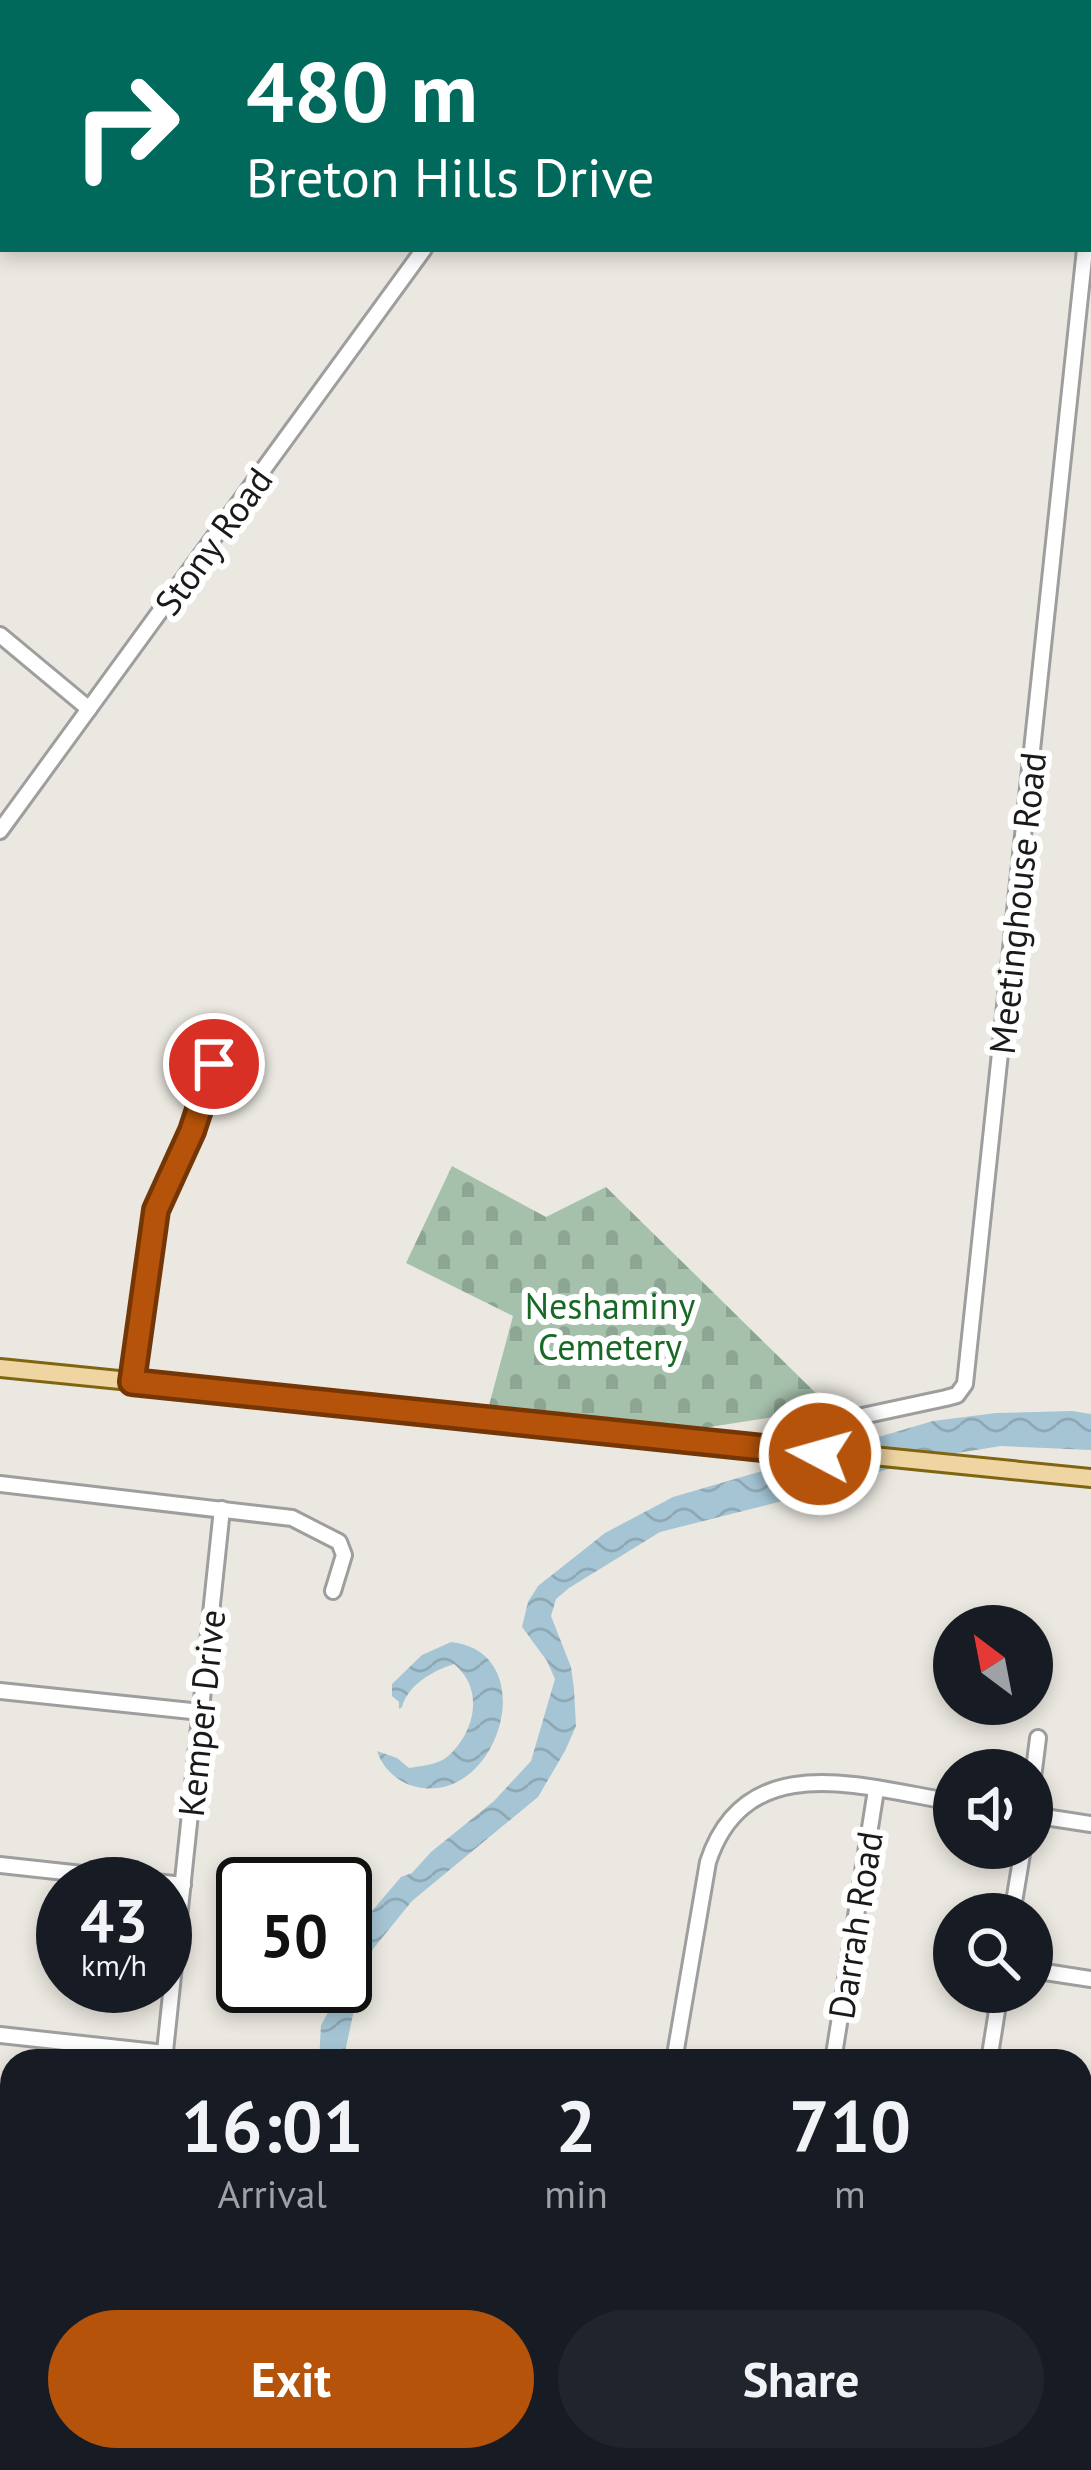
<!DOCTYPE html>
<html lang="en">
<head>
<meta charset="utf-8">
<style>
  :root { --surface:#171b24; --page:#20242c; --text:#f1f3f6; --muted:#9ea1a6; --accent:#b45309 }
  body { margin:0; font-family:"PT Sans",sans-serif; background:var(--page); color:var(--text); height:100vh; display:flex; flex-direction:column; font-size:45px; white-space:nowrap }
  * { box-sizing:border-box; margin:0 }
  p { font-size:39px; color:var(--muted) }
  .icon { flex:none; width:66px; height:66px; fill:none; stroke:currentColor; stroke-width:2; stroke-linecap:round; stroke-linejoin:round }
  .map { position:relative; flex:1; overflow:hidden }
  .sheet { position:absolute; left:0px; top:2049px; width:1092px; height:423px; display:flex; flex-direction:column; background:var(--surface); border-radius:36px 36px 0 0; box-shadow:0 6px 18px #0003 }
  .sheet>* { flex:none }
  .top-card { position:absolute; left:0px; top:0px; width:1092px; height:252px; box-shadow:0 6px 18px #0003; background:#00695c; color:#fff; overflow:hidden }
  .needle { width:78px; rotate:328deg }
  .controls { position:absolute; left:933px; top:1605px; display:grid; gap:24px }
  .controls a { display:grid; place-items:center; width:120px; height:120px; border-radius:50%; background:var(--surface); box-shadow:0 6px 18px #0003; font-size:60px }
  .speed { position:absolute; left:36px; top:1857px; display:flex; gap:24px; font-size:60px; font-weight:700; text-align:center }
  .speed>* { display:grid; place-content:center; width:156px; height:156px; border-radius:50%; background:var(--surface); box-shadow:0 6px 18px #0003; line-height:1 }
  .speed small { font-size:30px; font-weight:400 }
  .speed .limit { border:6px solid #111; border-radius:18px; background:#fff; color:#111 }
  .pin { position:absolute; display:grid; place-items:center; width:102px; height:102px; color:#fff; margin:-51px; border:6px solid #fff; border-radius:50%; box-shadow:0 3px 12px #0007 }
  .me { position:absolute; width:132px; margin:-66px; rotate:276deg; stroke-linejoin:round; filter:drop-shadow(0 0 9px #0008) }
  .turn { display:flex; align-items:center; gap:42px; height:252px; padding:0 48px; font-size:54px }
  .turn .icon { width:156px; height:156px; stroke-width:2.5 }
  .turn b { display:block; font-size:84px; line-height:102px }
  .eta { display:flex; justify-content:space-evenly; align-items:center; height:204px; text-align:center }
  .eta b { font-size:72px; font-weight:600; line-height:84px }
  .primary-button { display:flex; gap:24px; margin-top:auto; padding:24px 48px }
  .primary-button a { flex:1; height:138px; border-radius:72px; background:var(--accent); color:#fff; font-size:48px; font-weight:600; line-height:138px; text-align:center }
  .primary-button a+a { background:var(--page); color:var(--text) }
  .map>svg:first-child { display:block }
  .cemetery { fill:url(#cemetery-stones) }
  .park { fill:url(#park-crowns) }
  .water { fill:url(#water-waves) }
  .lines { fill:none; stroke-linecap:round; stroke-linejoin:round }
  .stream { stroke:#a6c5d4; stroke-width:3 }
  .minor-casing { stroke:#9e9e9e; stroke-width:20 }
  .major-casing { stroke:#7f6511; stroke-width:22 }
  .minor { stroke:#fff; stroke-width:14 }
  .major { stroke:#efd5a2; stroke-width:16 }
  .route-casing { stroke:#753606; stroke-width:30 }
  .route { stroke:#b45309; stroke-width:21 }
  .labels { text-anchor:middle; dominant-baseline:central; stroke-width:12; stroke-linejoin:round; paint-order:stroke }
  .street-label { font-size:36px; fill:#1a1a1a; stroke:#fff }
  .park-label { font-size:36px; fill:#186926; stroke:#fff }
</style>
</head>
<body>
<div class="map">
<svg width="1091" height="2470" viewBox="0 0 1091 2470">
  <defs>
    <pattern id="cemetery-stones" width="16" height="16" patternUnits="userSpaceOnUse" patternTransform="scale(3)"><rect width="16" height="16" fill="#a5c1ac"/><path d="M2 7V4a2 2 0 0 1 4 0v3zM10 15v-3a2 2 0 0 1 4 0v3z" fill="#8da593"/></pattern>
    <pattern id="park-crowns" width="20" height="18" patternUnits="userSpaceOnUse" patternTransform="scale(3)"><rect width="20" height="18" fill="#c2f1ca"/><path d="M2 6a3 3 0 1 1 6 0M12 15a3 3 0 1 1 6 0" fill="none" stroke="#a6cead"/></pattern>
    <pattern id="water-waves" width="16" height="10" patternUnits="userSpaceOnUse" patternTransform="scale(3)"><rect width="16" height="10" fill="#a6c5d4"/><path d="M0 5q4-4 8 0t8 0" fill="none" stroke="#8ea9b5"/></pattern>
  </defs>
  <rect width="100%" height="100%" fill="#ebe8e1"/>
  <path class="cemetery" d="M452,1166L546,1217L606,1187L831,1408L697,1429L488,1409L513,1316L406,1263Z"/>
  <path class="park" d="M84,2460H331L323,2470H78Z"/>
  <g class="water">
    <path d="M1072,1411L1091,1414V1450L1001,1446L920,1459L802,1496L660,1532L569,1588L556,1599L551,1616L571,1667L574,1689L576,1726L565,1751L538,1797L412,1901L373,1949L359,1987L343,2061H319L321,2025L331,2007L335,1986H345V1949L360,1925L401,1877L412,1873L431,1852L494,1801L531,1761L555,1679L547,1661L522,1627L528,1602L538,1586L605,1533L673,1497L933,1421L996,1413Z"/>
    <path d="M451,1642C544,1652 499,1805 417,1787C398,1783 383,1769 377,1751L397,1758L409,1768C421,1766 437,1765 447,1757C475,1733 485,1689 454,1664C432,1671 408,1685 402,1707L399,1709V1702L392,1696V1684L422,1655Z"/>
  </g>
  <g class="lines">
    <path class="stream" d="M466,2460L479,2470"/>
    <defs>
      <g id="minor">
        <path d="M535,3V0"/>
        <path d="M1089,218L1091,202"/>
        <path d="M0,635L89,709"/>
        <path d="M0,831L424,249"/>
        <path d="M132,1382L156,1210L192,1131L215,1064"/>
        <path d="M820,1453L826,1435L839,1421L946,1398L957,1395L965,1384L1085,249"/>
        <path d="M0,1484L292,1518L339,1542L344,1555L333,1591"/>
        <path d="M0,1691L201,1712"/>
        <path d="M1032,1786L1038,1738"/>
        <path d="M1032,1815L1091,1824"/>
        <path d="M0,1865L183,1885"/>
        <path d="M1012,1914L1023,1848"/>
        <path d="M1032,1970L1091,1979"/>
        <path d="M0,2035L165,2053"/>
        <path d="M164,2061L222,1509"/>
        <path d="M674,2061L708,1862C746,1746 865,1788 954,1802"/>
        <path d="M833,2061L876,1790"/>
        <path d="M989,2061L1000,1992"/>
        <path d="M0,2168L12,2169"/>
        <path d="M1080,2316L1091,2288"/>
        <path d="M0,2323L12,2329"/>
        <path d="M1080,2349L1091,2353"/>
        <path d="M0,2442L12,2432"/>
        <path d="M573,2460L599,2470"/>
        <path d="M492,2470L500,2460"/>
        <path d="M939,2470L940,2460"/>
      </g>
      <path id="major" d="M0,1368L1091,1478"/>
    </defs>
    <use href="#minor" class="minor-casing"/>
    <use href="#major" class="major-casing"/>
    <use href="#minor" class="minor"/>
    <use href="#major" class="major"/>
  </g>
  <g class="lines">
    <defs>
      <path id="route" d="M214,1064L192,1131L156,1210L132,1382L820,1454"/>
    </defs>
    <use href="#route" class="route-casing"/>
    <use href="#route" class="route"/>
  </g>
  <g class="labels">
    <g class="street-label">
      <text transform="translate(213 541) rotate(-54)">Stony Road</text>
      <text transform="translate(1017 903) rotate(-84)">Meetinghouse Road</text>
      <text transform="translate(201 1713) rotate(-84)">Kemper Drive</text>
      <text transform="translate(855 1925) rotate(-81)">Darrah Road</text>
    </g>
    <g class="park-label">
      <text x="610" y="1305">Neshaminy<tspan x="610" dy="41">Cemetery</tspan></text>
    </g>
  </g>
</svg>
<div class="controls">
<a><svg class="needle" viewBox="-14 -14 28 28"><path d="M0-13l5 13h-10z" fill="#e53935"/><path d="M0 13l5-13h-10z" fill="#9ea1a6"/></svg></a>
<a><svg class="icon" aria-label="sound" viewBox="0 0 24 24"><path d="M4 9h4l5-4v14l-5-4H4zM17 9q2 3 0 6"/></svg></a>
<a><svg class="icon" aria-label="search" viewBox="0 0 24 24"><circle cx="10" cy="10" r="6"/><path d="M15 15l6 6"/></svg></a>
</div>
<div class="speed"><div>43<small>km/h</small></div><div class="limit">50</div></div>
<div class="pin" style="left:214px;top:1064px;background:#d93025"><svg class="icon" aria-label="arrive" viewBox="0 0 24 24"><path d="M6 21V4h12l-3 4 3 4H6"/></svg></div>
<svg class="me" style="left:820px;top:1454px" viewBox="-20 -20 40 40"><circle r="17" fill="#b45309" stroke="#fff" stroke-width="3"/><path d="M0-11L8 9 0 5-8 9z" fill="#fff"/></svg>
<div class="top-card">
<div class="turn"><svg class="icon" aria-label="right" viewBox="0 0 24 24"><path d="M7 20v-9h11M14 6l5 5-5 5"/></svg><div><b>480 m</b>Breton Hills Drive</div></div>
</div>
<section class="sheet">
<div class="eta">
<div><b>16:01</b><p>Arrival</p></div>
<div><b>2</b><p>min</p></div>
<div><b>710</b><p>m</p></div>
</div>
<div class="primary-button"><a>Exit</a><a>Share</a></div>
</section>
</div>
</body>
</html>
